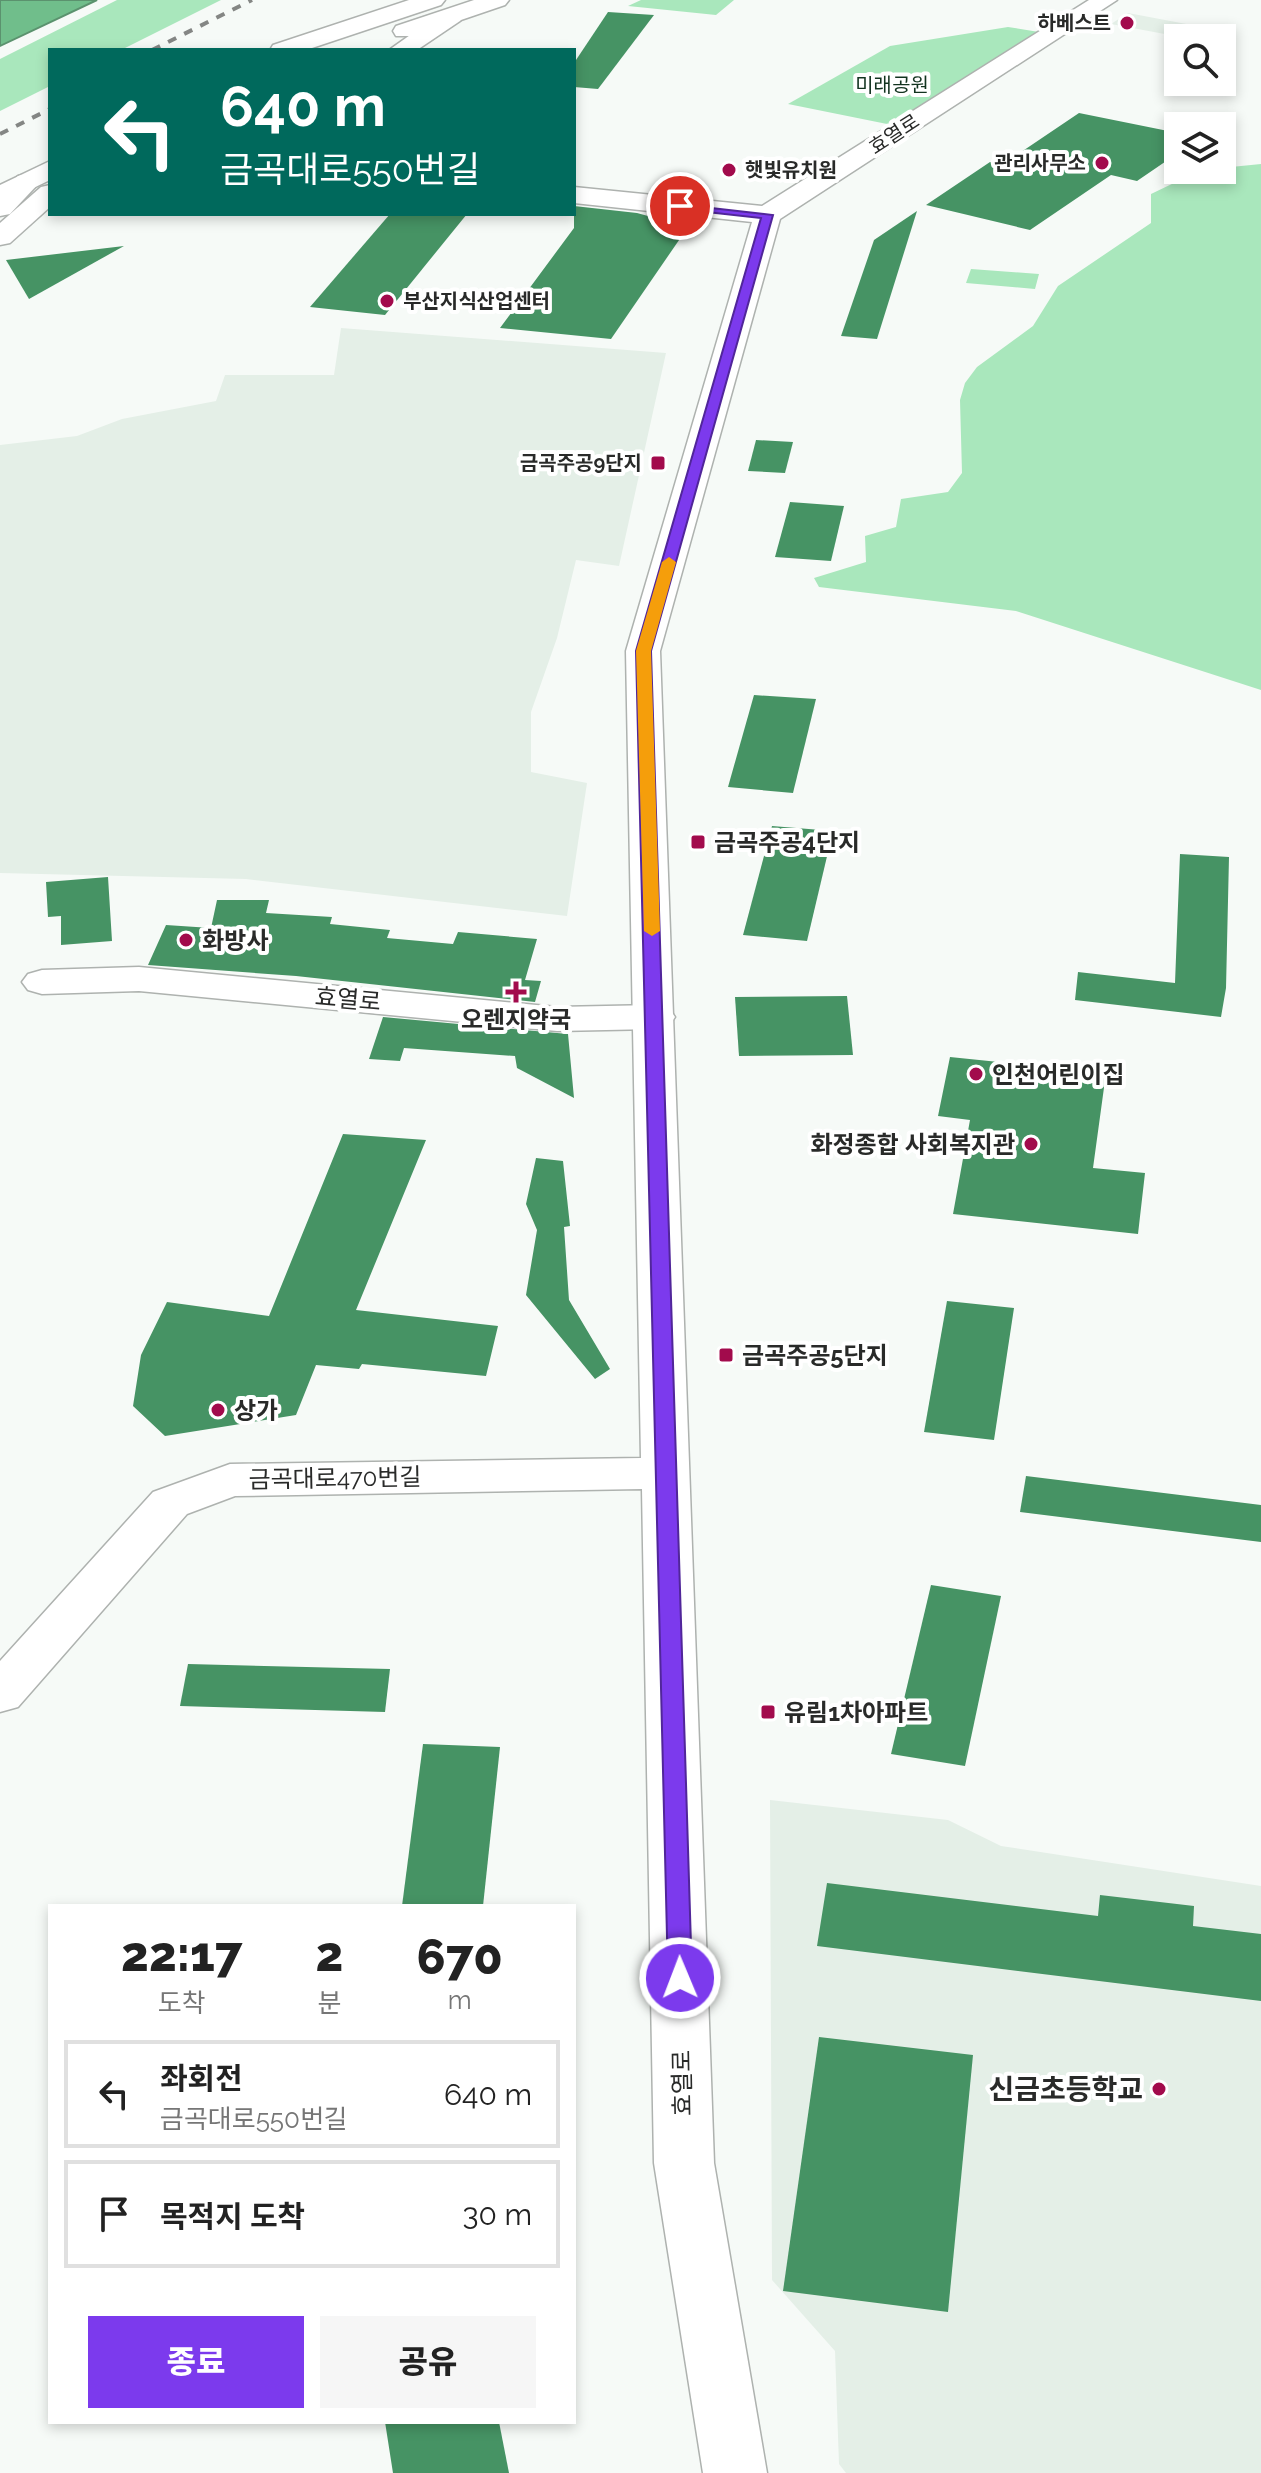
<!DOCTYPE html>
<html lang="ko">
<head>
<meta charset="utf-8">
<style>
  :root { --surface:#fff; --page:#f6f6f6; --text:#222; --muted:#767676; --line:#e0e0e0; --accent:#7c3aed }
  body { margin:0; font-family:Raleway,"Noto Sans KR",sans-serif; background:var(--page); color:var(--text); height:100vh; display:flex; flex-direction:column; font-size:30px; white-space:nowrap }
  * { box-sizing:border-box; margin:0 }
  p { font-size:26px; color:var(--muted) }
  .icon { flex:none; width:44px; height:44px; fill:none; stroke:currentColor; stroke-width:2; stroke-linecap:round; stroke-linejoin:round }
  .map { position:relative; flex:1; overflow:hidden }
  .side { position:absolute; left:48px; top:1904px; width:528px; height:520px; display:flex; flex-direction:column; background:var(--surface); border-radius:0px; box-shadow:0 4px 12px #0003 }
  .side>* { flex:none }
  .top-card { position:absolute; left:48px; top:48px; width:528px; height:168px; border-radius:0px; box-shadow:0 4px 12px #0003; background:#00695c; color:#fff; overflow:hidden }
  .controls { position:absolute; left:1164px; top:24px; display:grid; gap:16px }
  .controls a { display:grid; place-items:center; width:72px; height:72px; border-radius:0px; background:var(--surface); box-shadow:0 4px 12px #0003; font-size:40px }
  .pin { position:absolute; display:grid; place-items:center; width:68px; height:68px; color:#fff; margin:-34px; border:4px solid #fff; border-radius:50%; box-shadow:0 2px 8px #0007 }
  .me { position:absolute; width:88px; margin:-44px; rotate:359deg; stroke-linejoin:round; filter:drop-shadow(0 0 6px #0008) }
  .turn { display:flex; align-items:center; gap:28px; height:168px; padding:0 40px; font-size:36px }
  .turn .icon { width:104px; height:104px; stroke-width:2.5 }
  .turn b { display:block; font-size:56px; line-height:68px }
  .eta { display:flex; justify-content:space-evenly; align-items:center; height:136px; text-align:center }
  .eta b { font-size:48px; font-weight:800; line-height:56px }
  .cta { display:flex; gap:16px; margin-top:auto; padding:16px 40px }
  .cta a { flex:1; height:92px; border-radius:0px; background:var(--accent); color:#fff; font-size:32px; font-weight:800; line-height:92px; text-align:center }
  .cta a+a { background:var(--page); color:var(--text) }
  ul { padding:0; list-style:none }
  li { display:flex; align-items:center; gap:24px; height:108px; margin:0 16px 12px; padding:0 24px; border:4px solid var(--line); border-radius:0px }
  li div { flex:1 }
  li b { display:block; font-size:30px }
  li em { font-style:normal }
  .map>svg:first-child { display:block }
  .built { fill:#e4efe7 }
  .green { fill:#a9e7bc }
  .water { fill:#70be8b; stroke:#5b926e; stroke-width:2 }
  .building { fill:#469364 }
  .lines { fill:none; stroke-linecap:round; stroke-linejoin:round }
  .street-casing { stroke:#aeb2af; stroke-width:3 }
  .secondary-casing { stroke:#aeb2af; stroke-width:3 }
  .primary-casing { stroke:#aeb2af; stroke-width:3 }
  .highway-casing { stroke:#aeb2af; stroke-width:3 }
  .street { fill:#fff; fill-rule:evenodd }
  .secondary { fill:#fff; fill-rule:evenodd }
  .primary { fill:#fff; fill-rule:evenodd }
  .highway { fill:#fff; fill-rule:evenodd }
  .rail { stroke:#848684; stroke-width:4; stroke-dasharray:9 9; stroke-linecap:butt }
  .route { fill:#7c3aed; stroke:#51269a; stroke-width:2 }
  .slow { fill:#f59e0b }
  .poi-dot { fill:#a20b4c; stroke:#fff; stroke-width:3 }
  .labels { text-anchor:middle; dominant-baseline:central; stroke-width:8; stroke-linejoin:round; paint-order:stroke }
  .far-poi-label { font-size:20px; font-weight:bold; fill:#292a29; stroke:#fff; text-anchor:end }
  .far-park-label { font-size:20px; fill:#12331f; stroke:#fff }
  .far-street-label { font-size:20px; fill:#292a29; stroke:#fff }
  .poi-label { font-size:24px; font-weight:bold; fill:#292a29; stroke:#fff; text-anchor:start }
  .street-label { font-size:24px; fill:#292a29; stroke:#fff }
  .near-poi-label { font-size:28px; font-weight:bold; fill:#292a29; stroke:#fff; text-anchor:end }
</style>
</head>
<body>
<div class="map">
<svg width="1261" height="2473" viewBox="0 0 1261 2473">
  <rect width="100%" height="100%" fill="#f6faf7"/>
  <g class="built">
    <path d="M1128,13L1218,30L1206,38H1186L1111,24Z"/>
    <path d="M341,328L666,353L619,566L576,560L557,638L531,712V772L587,783L567,916L246,879L0,873V445L77,436L122,419L216,401L225,375H334Z"/>
    <path d="M770,1800L948,1820L1001,1846L1261,1886V2473H846L839,2464L835,2351L772,2280Z"/>
  </g>
  <g class="green">
    <path d="M117,0H221L121,50H50V86L0,111V59Z"/>
    <path d="M641,0H734L716,15L628,6Z"/>
    <path d="M1008,27L1045,33L892,125L788,104L890,46Z"/>
    <path d="M1261,164V690L1016,611L819,587L814,578L866,562L865,536L896,527L901,499L948,492L962,473L960,400L965,383L977,367L1033,326L1058,286L1151,223V194L1201,170Z"/>
    <path d="M971,269L1039,274L1035,289L966,283Z"/>
  </g>
  <path class="water" d="M0,0H97L0,46Z"/>
  <g class="building">
    <path d="M608,12L654,15L598,89L574,87V63Z"/>
    <path d="M1079,113L1178,133V153L1137,181L1111,175L1030,230L926,205L990,162L1002,165Z"/>
    <path d="M574,206L637,213L688,227L611,339L500,328L574,228Z"/>
    <path d="M917,211L877,339L841,336L874,240Z"/>
    <path d="M390,214H467L385,315L310,307Z"/>
    <path d="M124,246L29,299L6,260Z"/>
    <path d="M756,440L793,442L785,473L748,471Z"/>
    <path d="M790,502L844,506L831,561L775,557Z"/>
    <path d="M754,695L816,699L793,793L728,787Z"/>
    <path d="M772,826L833,831L807,941L743,935Z"/>
    <path d="M1180,854L1229,857L1226,988L1221,1017L1075,1000L1078,972L1175,983Z"/>
    <path d="M108,877L112,941L61,945V916L48,917L46,882Z"/>
    <path d="M217,900H269L266,913L332,917L330,924L390,930L387,938L453,944L458,932L537,939L525,980L541,981L535,1002L296,976L148,965L166,925L211,928Z"/>
    <path d="M847,996L853,1055L739,1056L735,997Z"/>
    <path d="M383,1017L568,1034L574,1098L517,1068L515,1056L404,1048L400,1061L369,1059Z"/>
    <path d="M950,1057L1106,1073L1093,1168L1145,1173L1138,1234L953,1214L970,1120L938,1116Z"/>
    <path d="M343,1134L426,1140L356,1310L498,1326L486,1376L362,1364L359,1369L316,1365L296,1415L165,1436L133,1406L141,1355L167,1302L269,1316Z"/>
    <path d="M536,1158L563,1161L570,1226L564,1227L569,1300L610,1369L595,1379L526,1295L537,1230L526,1204Z"/>
    <path d="M947,1301L1014,1308L994,1440L924,1432Z"/>
    <path d="M1026,1476L1261,1505V1542L1020,1512Z"/>
    <path d="M931,1585L1001,1596L965,1766L891,1754Z"/>
    <path d="M188,1664L390,1669L385,1712L180,1706Z"/>
    <path d="M423,1744L500,1747L483,1906H402Z"/>
    <path d="M827,1883L1098,1916L1100,1895L1194,1906L1193,1926L1261,1934V2001L817,1946Z"/>
    <path d="M819,2037L973,2055L948,2312L783,2291Z"/>
    <path d="M385,2422H499L509,2473H393Z"/>
  </g>
  <g class="lines">
    <defs>
      <path id="street" d="M139,967L557,1007L655,1005L669,1008L675,1017L669,1026L655,1029L557,1031L139,991L42,994L28,990L22,982L28,974L42,970Z"/>
      <g id="secondary">
        <path d="M1089,0H1117L780,219L660,651L714,2163L767,2473H703L654,2163L642,1489L235,1496L187,1514L18,1707L0,1712V1661L153,1492L230,1464L641,1458L626,651L752,222L574,203V187L762,206Z"/>
        <path d="M452,9L464,16L460,21L417,50H389L444,11Z"/>
        <path d="M50,185V207L10,243L0,245V223L41,187Z"/>
      </g>
      <g id="primary">
        <path d="M409,0H445L441,5L306,50H270L273,45Z"/>
        <path d="M474,0H509L505,5L414,36H396L393,31L396,26Z"/>
        <path d="M50,161V180L0,204V185Z"/>
      </g>
      <path id="highway" d="M27,174L36,176L40,182L10,214L0,216V193L18,176Z"/>
    </defs>
    <use href="#street" class="street-casing"/>
    <use href="#secondary" class="secondary-casing"/>
    <use href="#primary" class="primary-casing"/>
    <use href="#highway" class="highway-casing"/>
    <use href="#street" class="street"/>
    <use href="#secondary" class="secondary"/>
    <use href="#primary" class="primary"/>
    <use href="#highway" class="highway"/>
    <g class="rail">
      <path d="M152,50L252,0"/>
      <path d="M0,134L50,109"/>
    </g>
  </g>
  <path class="route" d="M676,204L773,215L651,651L692,1978L688,1985H672L668,1978L636,651L761,218L680,209Z"/>
  <path class="slow" d="M669,557L676,562L651,651L660,931L652,936L644,931L636,651L662,562Z"/>
  <g class="poi-dot">
    <circle cx="1127" cy="23" r="8"/>
    <circle cx="1102" cy="163" r="8"/>
    <circle cx="729" cy="170" r="8"/>
    <circle cx="387" cy="301" r="8"/>
    <rect x="650" y="455" width="16" height="16" rx="4"/>
    <rect x="690" y="834" width="16" height="16" rx="4"/>
    <circle cx="186" cy="940" r="8"/>
    <path d="M512 980h8v8h8v8h-8v8h-8v-8h-8v-8h8z"/>
    <circle cx="976" cy="1074" r="8"/>
    <circle cx="1031" cy="1144" r="8"/>
    <rect x="718" y="1347" width="16" height="16" rx="4"/>
    <circle cx="218" cy="1410" r="8"/>
    <rect x="760" y="1704" width="16" height="16" rx="4"/>
    <circle cx="1159" cy="2089" r="8"/>
  </g>
  <g class="labels">
    <g class="far-poi-label">
      <text x="1111" y="23">하베스트</text>
      <text x="1086" y="163">관리사무소</text>
      <text x="745" y="170" text-anchor="start">햇빛유치원</text>
      <text x="403" y="301" text-anchor="start">부산지식산업센터</text>
      <text x="642" y="463">금곡주공9단지</text>
    </g>
    <g class="far-park-label">
      <text x="892" y="85">미래공원</text>
    </g>
    <g class="far-street-label">
      <text transform="translate(894 134) rotate(-33)">효열로</text>
    </g>
    <g class="poi-label">
      <text x="714" y="842">금곡주공4단지</text>
      <text x="202" y="940">화방사</text>
      <text x="516" y="1019" text-anchor="middle">오렌지약국</text>
      <text x="992" y="1074">인천어린이집</text>
      <text x="1015" y="1144" text-anchor="end">화정종합 사회복지관</text>
      <text x="742" y="1355">금곡주공5단지</text>
      <text x="234" y="1410">상가</text>
      <text x="784" y="1712">유림1차아파트</text>
    </g>
    <g class="street-label">
      <text transform="translate(348 999) rotate(5)">효열로</text>
      <text transform="translate(335 1478) rotate(-1)">금곡대로470번길</text>
      <text transform="translate(682 2083) rotate(-91)">효열로</text>
    </g>
    <g class="near-poi-label">
      <text x="1143" y="2089">신금초등학교</text>
    </g>
  </g>
</svg>
<div class="controls">
<a><svg class="icon" aria-label="search" viewBox="0 0 24 24"><circle cx="10" cy="10" r="6"/><path d="M15 15l6 6"/></svg></a>
<a><svg class="icon" aria-label="layers" viewBox="0 0 24 24"><path d="M12 4l9 5-9 5-9-5zM3 14l9 5 9-5"/></svg></a>
</div>
<div class="pin" style="left:680px;top:206px;background:#d93025"><svg class="icon" aria-label="arrive" viewBox="0 0 24 24"><path d="M6 21V4h12l-3 4 3 4H6"/></svg></div>
<svg class="me" style="left:680px;top:1978px" viewBox="-20 -20 40 40"><circle r="17" fill="#7c3aed" stroke="#fff" stroke-width="3"/><path d="M0-11L8 9 0 5-8 9z" fill="#fff"/></svg>
<div class="top-card">
<div class="turn"><svg class="icon" aria-label="left" viewBox="0 0 24 24"><path d="M17 20v-9H6M10 6l-5 5 5 5"/></svg><div><b>640 m</b>금곡대로550번길</div></div>
</div>
<section class="side">
<div class="eta">
<div><b>22:17</b><p>도착</p></div>
<div><b>2</b><p>분</p></div>
<div><b>670</b><p>m</p></div>
</div>
<ul>
<li><svg class="icon" aria-label="left" viewBox="0 0 24 24"><path d="M17 20v-9H6M10 6l-5 5 5 5"/></svg><div><b>좌회전</b><p>금곡대로550번길</p></div><em>640 m</em></li>
<li><svg class="icon" aria-label="arrive" viewBox="0 0 24 24"><path d="M6 21V4h12l-3 4 3 4H6"/></svg><div><b>목적지 도착</b></div><em>30 m</em></li>
</ul>
<div class="cta"><a>종료</a><a>공유</a></div>
</section>
</div>
</body>
</html>
